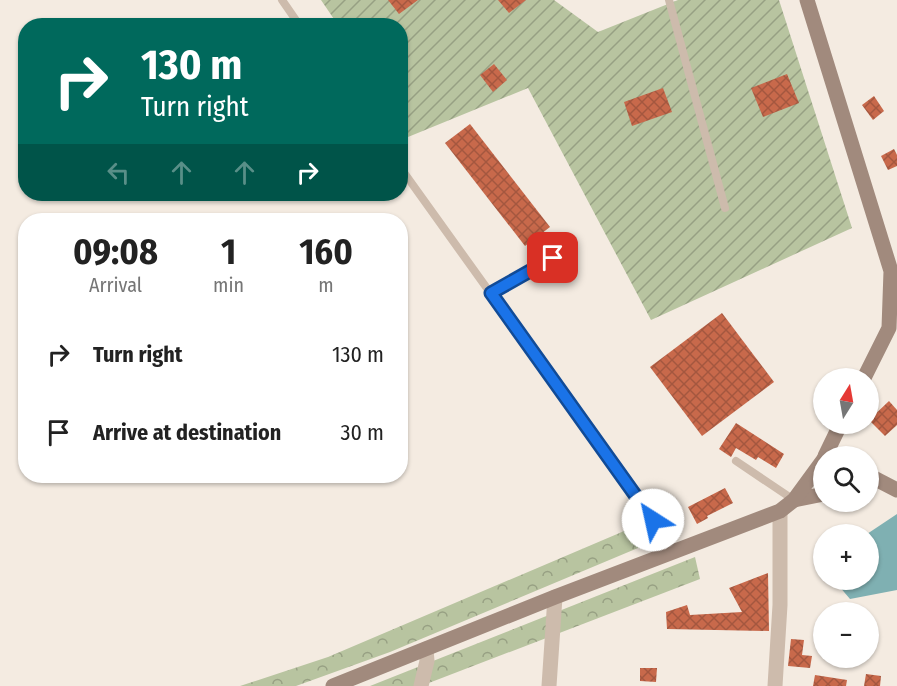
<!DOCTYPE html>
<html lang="en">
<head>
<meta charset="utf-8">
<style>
  :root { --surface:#fff; --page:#f6f6f6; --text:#222; --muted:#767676 }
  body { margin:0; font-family:"Fira Sans Condensed",sans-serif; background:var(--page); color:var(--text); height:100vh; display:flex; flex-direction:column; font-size:22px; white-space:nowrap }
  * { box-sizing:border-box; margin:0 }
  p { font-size:20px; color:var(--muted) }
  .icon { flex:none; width:33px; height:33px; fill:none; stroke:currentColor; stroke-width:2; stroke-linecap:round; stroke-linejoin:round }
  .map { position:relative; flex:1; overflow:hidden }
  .side { position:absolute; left:18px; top:213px; width:390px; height:270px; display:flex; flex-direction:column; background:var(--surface); border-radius:24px; box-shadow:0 2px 4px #0004 }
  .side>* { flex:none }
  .top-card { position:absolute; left:18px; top:18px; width:390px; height:183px; border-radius:24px; box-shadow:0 2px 4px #0004; background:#00695c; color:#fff; overflow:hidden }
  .needle { width:39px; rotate:11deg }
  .controls { position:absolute; left:813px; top:368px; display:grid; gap:12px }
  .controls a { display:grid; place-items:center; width:66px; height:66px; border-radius:50%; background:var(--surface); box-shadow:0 2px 4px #0004; font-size:30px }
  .pin { position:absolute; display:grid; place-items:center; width:51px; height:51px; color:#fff; margin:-26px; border-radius:12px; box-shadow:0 3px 9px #0006 }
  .me { position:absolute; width:66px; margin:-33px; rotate:325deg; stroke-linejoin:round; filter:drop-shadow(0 0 4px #0008) }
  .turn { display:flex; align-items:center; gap:21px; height:126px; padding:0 24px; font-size:27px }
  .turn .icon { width:78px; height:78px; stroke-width:2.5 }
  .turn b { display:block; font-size:42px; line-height:51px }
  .lanes { display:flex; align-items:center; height:57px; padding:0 24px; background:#0003; justify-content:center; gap:30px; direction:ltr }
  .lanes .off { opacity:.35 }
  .eta { display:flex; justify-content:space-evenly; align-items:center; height:102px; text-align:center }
  .eta b { font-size:36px; font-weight:700; line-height:42px }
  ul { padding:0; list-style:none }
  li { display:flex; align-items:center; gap:18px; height:78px; padding:0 24px }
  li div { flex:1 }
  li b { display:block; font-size:22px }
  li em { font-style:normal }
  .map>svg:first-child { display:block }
  .forest { fill:url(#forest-crowns) }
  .garden { fill:url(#garden-furrows) }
  .water { fill:#7fb0b2 }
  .building { fill:url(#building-cross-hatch) }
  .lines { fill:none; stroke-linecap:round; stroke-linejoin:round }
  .lane { stroke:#cdbbac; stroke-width:8 }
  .street { stroke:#cdbbac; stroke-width:15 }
  .secondary { stroke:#a18a7d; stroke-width:15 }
  .route-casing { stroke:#114b97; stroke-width:15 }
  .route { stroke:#1a73e8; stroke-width:10 }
</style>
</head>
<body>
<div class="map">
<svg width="897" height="686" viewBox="0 0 897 686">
  <defs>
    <pattern id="forest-crowns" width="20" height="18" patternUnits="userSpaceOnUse" patternTransform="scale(1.5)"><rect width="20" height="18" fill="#b8c4a0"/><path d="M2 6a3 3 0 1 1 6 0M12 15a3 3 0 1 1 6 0" fill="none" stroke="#97a083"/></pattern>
    <pattern id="garden-furrows" width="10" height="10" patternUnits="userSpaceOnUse" patternTransform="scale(1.5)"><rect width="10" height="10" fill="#b8c4a0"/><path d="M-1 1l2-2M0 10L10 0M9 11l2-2" fill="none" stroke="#97a083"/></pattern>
    <pattern id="building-cross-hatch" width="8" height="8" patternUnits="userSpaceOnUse" patternTransform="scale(1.5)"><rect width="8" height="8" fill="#c8694b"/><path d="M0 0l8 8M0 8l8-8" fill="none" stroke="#a4573f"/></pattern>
  </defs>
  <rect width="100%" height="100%" fill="#f4ebe1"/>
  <g class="forest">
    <path d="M643,523L657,540L390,652L296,686H240L328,657Z"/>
    <path d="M695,557L700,579L421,686H370Z"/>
  </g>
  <path class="garden" d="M321,0H554L598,32L678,0H779L852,228L651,320L528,88L408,137L401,125L400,26L338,25Z"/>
  <path class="water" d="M897,514V590L850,599L833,579H868V534H867Z"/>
  <g class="building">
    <path d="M388,0H418L399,14Z"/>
    <path d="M498,0H526L509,13Z"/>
    <path d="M494,64L507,80L493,92L480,75Z"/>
    <path d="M787,74L799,103L763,117L751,88Z"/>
    <path d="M663,88L672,112L632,126L624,102Z"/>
    <path d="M874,96L884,111L873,120L862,105Z"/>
    <path d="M470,124L550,227L525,246L445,143Z"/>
    <path d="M894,149L897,155V166L888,170L881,156Z"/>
    <path d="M722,313L774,382L702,436L650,367Z"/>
    <path d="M889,401L897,410V425L885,436L869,420Z"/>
    <path d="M736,423L784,454L776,468L758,457L756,460L736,448L731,457L719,449Z"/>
    <path d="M725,488L733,503L707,516L708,518L697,524L688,507Z"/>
    <path d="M768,573L769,631L667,629L666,612L687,605L690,615L742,612L729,588Z"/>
    <path d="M791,639L804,640L802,655L812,656L810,668L788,666Z"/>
    <path d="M640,668H657L656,682L640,681Z"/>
    <path d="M866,674L881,676L880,686H864Z"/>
    <path d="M815,675L847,680L846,686H813Z"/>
  </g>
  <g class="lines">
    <g class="lane">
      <path d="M282,0L300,26"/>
      <path d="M669,0L725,208"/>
      <path d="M400,167L653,520L665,522"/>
      <path d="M491,293L553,258"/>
      <path d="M736,461L794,500"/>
    </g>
    <g class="street">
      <path d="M421,686L427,661L426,649"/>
      <path d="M549,686L555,597"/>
      <path d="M775,686L780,605V511"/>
    </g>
    <g class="secondary">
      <path d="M807,0L891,271L889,328L864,378"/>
      <path d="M825,456L841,423"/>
      <path d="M868,475L897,490"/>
      <path d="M794,500L824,494"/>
      <path d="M333,686L555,597L780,511L794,500L824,459"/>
    </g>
  </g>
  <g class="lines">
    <defs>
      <path id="route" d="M553,258L491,293L653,520"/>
    </defs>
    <use href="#route" class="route-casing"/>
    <use href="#route" class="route"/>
  </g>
</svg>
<div class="controls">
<a><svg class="needle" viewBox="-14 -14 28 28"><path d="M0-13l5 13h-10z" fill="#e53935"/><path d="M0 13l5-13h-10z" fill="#767676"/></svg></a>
<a><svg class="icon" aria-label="search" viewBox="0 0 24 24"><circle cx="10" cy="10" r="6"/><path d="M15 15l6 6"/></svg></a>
<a>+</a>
<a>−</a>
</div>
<div class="pin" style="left:553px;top:258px;background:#d93025"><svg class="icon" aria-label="arrive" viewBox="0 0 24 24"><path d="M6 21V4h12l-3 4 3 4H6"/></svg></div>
<svg class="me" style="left:653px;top:520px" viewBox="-20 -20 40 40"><circle r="19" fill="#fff"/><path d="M0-13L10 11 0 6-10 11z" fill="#1a73e8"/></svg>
<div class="top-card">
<div class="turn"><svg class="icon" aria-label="right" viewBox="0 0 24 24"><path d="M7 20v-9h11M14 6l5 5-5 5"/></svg><div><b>130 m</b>Turn right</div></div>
<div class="lanes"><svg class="icon off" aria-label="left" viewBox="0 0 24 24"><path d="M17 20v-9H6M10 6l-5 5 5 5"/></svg><svg class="icon off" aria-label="ahead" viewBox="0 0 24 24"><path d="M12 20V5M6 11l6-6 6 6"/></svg><svg class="icon off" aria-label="ahead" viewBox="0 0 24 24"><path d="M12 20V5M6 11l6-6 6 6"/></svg><svg class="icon" aria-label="right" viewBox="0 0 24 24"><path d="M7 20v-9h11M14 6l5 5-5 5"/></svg></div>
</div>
<section class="side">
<div class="eta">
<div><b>09:08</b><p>Arrival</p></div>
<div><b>1</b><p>min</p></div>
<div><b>160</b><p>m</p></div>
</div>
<ul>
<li><svg class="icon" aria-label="right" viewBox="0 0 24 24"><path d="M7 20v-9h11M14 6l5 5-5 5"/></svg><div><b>Turn right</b></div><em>130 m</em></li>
<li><svg class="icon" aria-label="arrive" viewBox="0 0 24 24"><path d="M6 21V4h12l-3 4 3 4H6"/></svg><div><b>Arrive at destination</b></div><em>30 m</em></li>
</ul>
</section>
</div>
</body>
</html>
